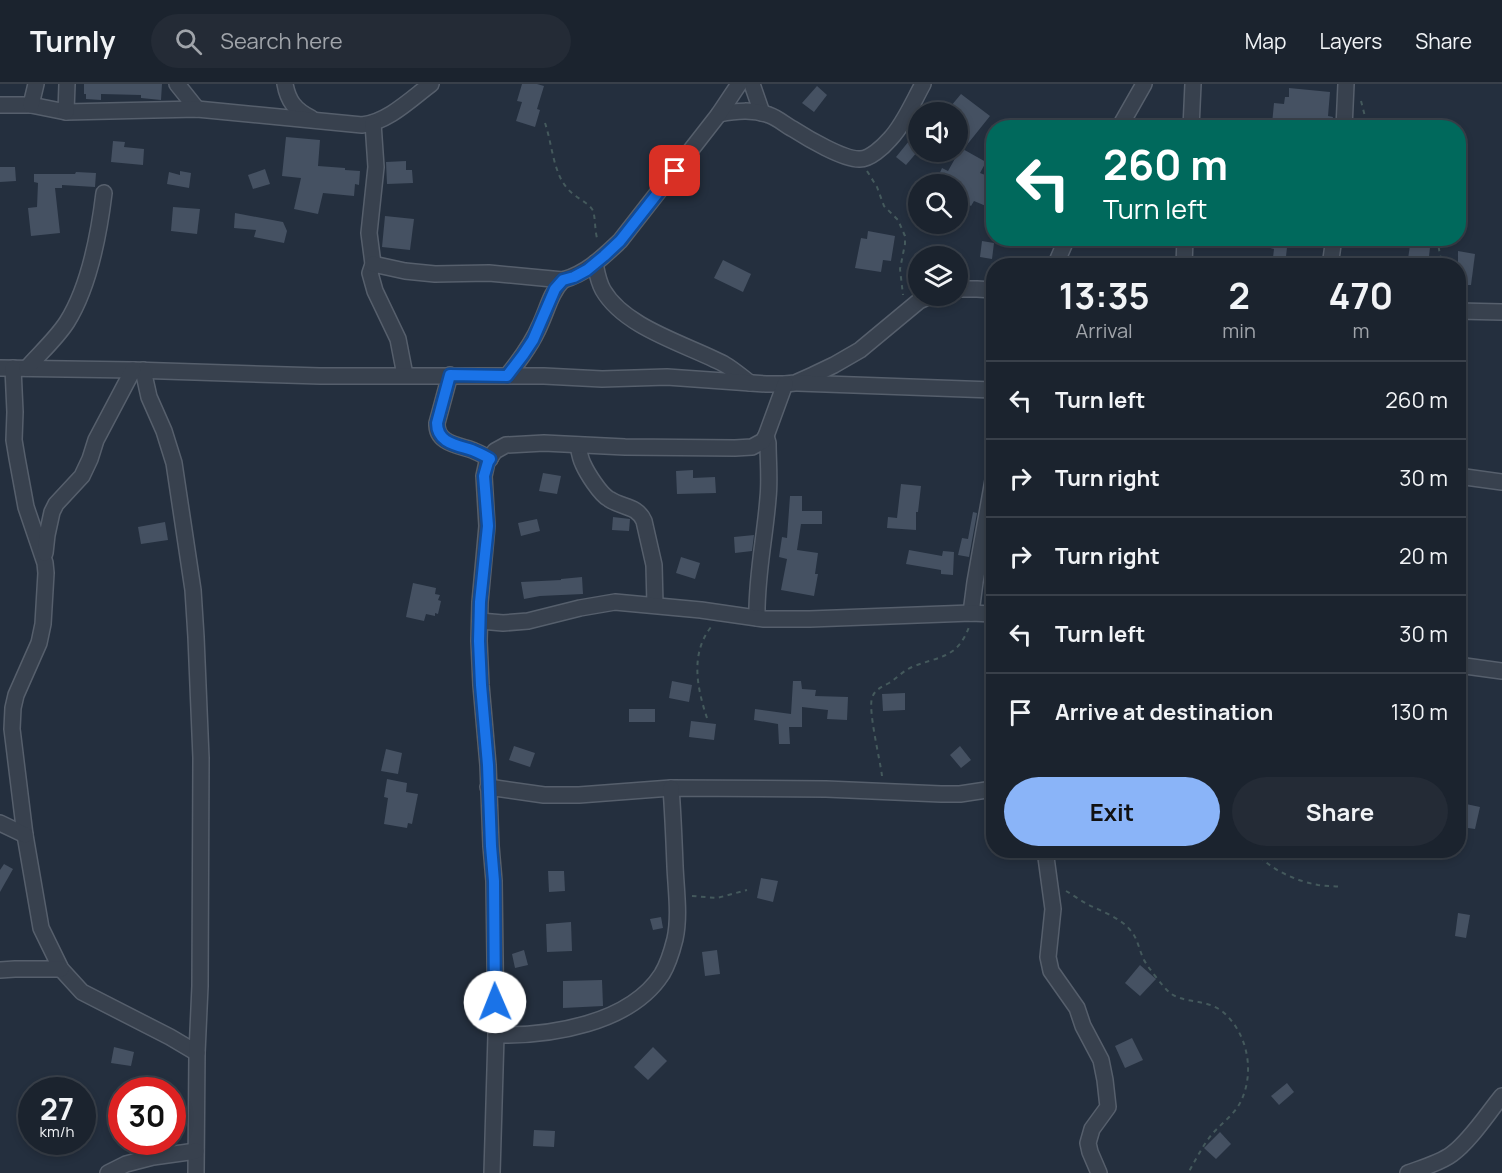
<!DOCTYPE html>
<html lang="en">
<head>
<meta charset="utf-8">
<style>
  :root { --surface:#1b232e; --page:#242b36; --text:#f1f3f6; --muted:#a0a4aa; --line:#39404a; --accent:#8ab4f8 }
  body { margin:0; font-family:Manrope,sans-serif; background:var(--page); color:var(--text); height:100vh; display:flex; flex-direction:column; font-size:22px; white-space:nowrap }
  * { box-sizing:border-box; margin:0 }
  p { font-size:20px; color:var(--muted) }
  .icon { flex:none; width:33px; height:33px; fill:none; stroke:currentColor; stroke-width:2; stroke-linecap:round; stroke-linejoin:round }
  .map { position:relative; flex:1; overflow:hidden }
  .side { position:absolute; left:986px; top:174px; width:480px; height:600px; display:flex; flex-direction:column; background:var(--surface); border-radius:24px; box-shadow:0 3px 9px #0003,0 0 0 2px var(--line) }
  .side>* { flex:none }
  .banner { position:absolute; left:986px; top:36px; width:480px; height:126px; border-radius:24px; box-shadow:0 3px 9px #0003,0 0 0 2px var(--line); background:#00695c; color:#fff; overflow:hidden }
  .fabs { position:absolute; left:908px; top:18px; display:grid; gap:12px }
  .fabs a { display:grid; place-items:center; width:60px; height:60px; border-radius:50%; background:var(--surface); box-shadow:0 3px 9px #0003,0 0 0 2px var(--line); font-size:30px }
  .speed { position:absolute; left:18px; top:993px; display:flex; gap:12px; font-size:30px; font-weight:700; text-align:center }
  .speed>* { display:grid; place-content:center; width:78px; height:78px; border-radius:50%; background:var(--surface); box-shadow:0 3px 9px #0003,0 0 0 2px var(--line); line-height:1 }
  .speed small { font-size:15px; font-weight:400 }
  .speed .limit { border:9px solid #d22; background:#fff; color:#111 }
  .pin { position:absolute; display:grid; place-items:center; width:51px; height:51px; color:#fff; margin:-26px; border-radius:12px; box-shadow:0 3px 9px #0006 }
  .me { position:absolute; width:66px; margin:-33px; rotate:359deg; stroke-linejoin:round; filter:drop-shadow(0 0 4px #0008) }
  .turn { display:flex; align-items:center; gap:21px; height:126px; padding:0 18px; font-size:27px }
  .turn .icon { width:78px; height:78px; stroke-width:2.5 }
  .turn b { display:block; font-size:42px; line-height:51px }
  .eta { display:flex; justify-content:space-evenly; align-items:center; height:102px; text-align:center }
  .eta b { font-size:36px; font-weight:700; line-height:42px }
  .primary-button { display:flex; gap:12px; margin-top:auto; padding:12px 18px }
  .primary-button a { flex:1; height:69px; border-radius:36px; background:var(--accent); color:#111; font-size:24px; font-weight:700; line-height:69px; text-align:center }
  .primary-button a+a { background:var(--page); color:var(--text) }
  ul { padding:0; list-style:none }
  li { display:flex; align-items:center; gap:18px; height:78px; padding:0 18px; border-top:2px solid var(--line) }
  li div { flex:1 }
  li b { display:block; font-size:22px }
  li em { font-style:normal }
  header { display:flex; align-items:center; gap:36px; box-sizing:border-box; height:84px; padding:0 30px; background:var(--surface); border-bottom:2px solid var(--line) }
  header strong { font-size:28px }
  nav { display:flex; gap:33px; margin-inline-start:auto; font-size:21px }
  .search { width:420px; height:54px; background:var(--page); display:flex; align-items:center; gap:15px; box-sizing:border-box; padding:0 21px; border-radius:33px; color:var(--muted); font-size:22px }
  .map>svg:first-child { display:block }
  .building { fill:#455162 }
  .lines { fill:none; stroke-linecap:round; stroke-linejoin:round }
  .minor-casing { stroke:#565f6c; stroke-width:18 }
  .path { stroke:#44595c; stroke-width:2; stroke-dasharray:4.5 4.5; stroke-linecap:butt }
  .minor { stroke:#38414e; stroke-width:15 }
  .route-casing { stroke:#114b97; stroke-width:15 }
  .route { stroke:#1a73e8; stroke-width:10 }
</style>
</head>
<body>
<header>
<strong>Turnly</strong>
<div class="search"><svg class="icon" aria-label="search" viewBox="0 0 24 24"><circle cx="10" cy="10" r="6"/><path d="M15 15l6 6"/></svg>Search here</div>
<nav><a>Map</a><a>Layers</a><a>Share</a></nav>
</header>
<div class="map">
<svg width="1502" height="1089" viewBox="0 0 1502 1089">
  <rect width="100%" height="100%" fill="#242f3e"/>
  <g class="building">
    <path d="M84,0H162L161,16L141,14V11L101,10V16L86,15V10H84Z"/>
    <path d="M522,0H537L544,2L537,25L540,26L535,43L516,37L522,18L517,17Z"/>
    <path d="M817,2L827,11L814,28L802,19Z"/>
    <path d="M1289,4L1330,8L1328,32L1333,33L1331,43L1284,39V41L1272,40L1274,19L1284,20L1285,13H1289Z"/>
    <path d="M961,10L990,32L966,62L957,55V28H946Z"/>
    <path d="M918,46V67L906,81L896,73Z"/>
    <path d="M286,53L320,56L318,82L345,84V86L360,87L359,101L355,100L354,112L323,109L318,130L294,125L301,94L282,92Z"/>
    <path d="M113,57L125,58L124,63L144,65L143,81L111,78Z"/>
    <path d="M961,64L986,78L980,89L993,94V125L974,117L971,122L957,114V100H948L937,95L942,84L948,87Z"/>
    <path d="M406,77V86H412L413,99L387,100L386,78Z"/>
    <path d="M0,83H15L16,97L0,98Z"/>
    <path d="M265,85L270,100L253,105L248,91Z"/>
    <path d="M180,87L191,89L189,104L167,100L169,88L180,91Z"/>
    <path d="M76,88L96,89L95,103L62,101V104H55L60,149L31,152L28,124L37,123L38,99L34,98V90H75Z"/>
    <path d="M173,123L200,125L197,150L171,147Z"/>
    <path d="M235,129L283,138L287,147L284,159L254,153L256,146L234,144Z"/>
    <path d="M385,132L414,135L410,166L382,163Z"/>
    <path d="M868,147L895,152L891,177L883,176L881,188L855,184L861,154L867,155Z"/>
    <path d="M1252,154H1288L1285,182H1272L1274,165L1252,159Z"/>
    <path d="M1411,154H1431L1428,182H1407Z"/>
    <path d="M982,157L994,159L992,175L980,173Z"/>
    <path d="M1458,167L1475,170L1471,201H1458Z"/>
    <path d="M723,176L751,190L743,208L714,194Z"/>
    <path d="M693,386V394L715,393L716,409L677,410L676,387Z"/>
    <path d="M543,389L561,392L557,410L539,407Z"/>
    <path d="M901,400L921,402L918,428H916V446L887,444L888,433L897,434Z"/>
    <path d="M790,412H802V427H822V440H801L797,466L818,469L815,490H818L814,512L781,506L787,475L779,473L782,453L787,454Z"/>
    <path d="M973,428L977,429L969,473L958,471L962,454L968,455Z"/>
    <path d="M613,433L630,435L629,447L612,446Z"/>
    <path d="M537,435L540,447L521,452L518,439Z"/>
    <path d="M165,438L168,456L141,460L138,443Z"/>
    <path d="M754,451L752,467L735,469L734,453Z"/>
    <path d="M909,466L942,472L943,467L954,468L953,491L941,490V486L906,480Z"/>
    <path d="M681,473L700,479L695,495L676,489Z"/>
    <path d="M582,493L583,510L540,512L524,515L521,498L561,496V495Z"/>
    <path d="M413,499L436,504L435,510L440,511L438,516L441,517L438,530L435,529V532L426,530L424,537L406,533Z"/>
    <path d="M672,597L692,601L689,618L669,614Z"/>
    <path d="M793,597H801L802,605L816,606L815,612L848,613L847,636L827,635L828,626L802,623V643H789L790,660H779L778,640L754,636L755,625L791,630Z"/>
    <path d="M905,609V626L883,627L882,610Z"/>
    <rect x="629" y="625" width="26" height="13"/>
    <path d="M691,637L716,640L714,656L689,653Z"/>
    <path d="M514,662L535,669L530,683L509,676Z"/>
    <path d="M960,662L971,676L961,684L950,671Z"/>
    <path d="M386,665L402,669L398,690L381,687Z"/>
    <path d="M387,695L407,699L406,708L418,710L412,740L408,739L407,744L384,740L388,714L384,713Z"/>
    <path d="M1466,720L1480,723L1475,745L1461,743Z"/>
    <path d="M4,780L13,785L0,808V786Z"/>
    <path d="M548,787H564L565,807L549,808Z"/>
    <path d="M761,794L778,797L773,818L757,814Z"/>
    <path d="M1458,829L1470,831L1466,854L1455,852Z"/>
    <path d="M661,833L663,844L653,846L650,835Z"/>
    <path d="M571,838L572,867L547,868L546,840Z"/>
    <path d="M524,866L528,881L515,884L512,870Z"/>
    <path d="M717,866L720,890L705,892L702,868Z"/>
    <path d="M1140,881L1156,895L1140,912L1125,899Z"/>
    <path d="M602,896L603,922L563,924V897Z"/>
    <path d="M1132,954L1143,976L1125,984L1115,962Z"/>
    <path d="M114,963L134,968L131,982L111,979Z"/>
    <path d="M653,963L667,977L648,996L634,983Z"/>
    <path d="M1287,999L1294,1008L1279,1021L1271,1012Z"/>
    <path d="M534,1046L555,1047L554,1063L533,1062Z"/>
    <path d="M1220,1048L1231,1060L1216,1075L1204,1064Z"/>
  </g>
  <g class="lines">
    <defs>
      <g id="minor">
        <path d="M177,0L197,25"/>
        <path d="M285,0C288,17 295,26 311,34"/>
        <path d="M752,0L762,29"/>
        <path d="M0,21H31L66,28L197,25L362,41C388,38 411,15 431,0"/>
        <path d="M31,21L36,0"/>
        <path d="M66,28L67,0"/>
        <path d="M719,30C736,27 753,25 769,31C778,34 785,41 793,45C807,54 844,76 860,75C870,75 883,63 890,55C904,40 913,18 923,0"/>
        <path d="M373,39L376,83L369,149L373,180L370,189L375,207L398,255L405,291"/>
        <path d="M1119,44L1144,0"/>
        <path d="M1191,44L1193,0"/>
        <path d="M1344,44L1346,0"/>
        <path d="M595,179C597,189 598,197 603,206C625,244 686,260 724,280C733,285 742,293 750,299"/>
        <path d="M373,180L405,187L435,190L489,189L563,196C587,189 603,173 620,157L719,30L739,0"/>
        <path d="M1055,182L1067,154"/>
        <path d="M1184,182L1185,154"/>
        <path d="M1330,182L1334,154"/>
        <path d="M957,205H977L993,206"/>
        <path d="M1458,227L1502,228"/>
        <path d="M0,284L133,286L320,292H544L602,295L667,293L766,300H785L795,299L813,291L834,281L860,266L919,217L930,212"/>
        <path d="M13,284L15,328L14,356L17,374L26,423L45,479L46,489L43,540L39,559L16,611L13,624L12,645L25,751L41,844L61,885L82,908L170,953L197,969"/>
        <path d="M27,284C40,269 56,255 67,238C89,203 99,150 104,109"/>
        <path d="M143,286L149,313L164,347L174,379L193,506L196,553L201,674L200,902L197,969L196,1089"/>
        <path d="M450,291L437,339C436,359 457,361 472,366C479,369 484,371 490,375"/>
        <path d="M507,292C520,276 532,260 540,241C548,224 550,210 563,196"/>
        <path d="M798,299L993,306"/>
        <path d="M578,361C579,367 580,374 583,380C587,389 600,410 609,415C622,424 637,421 644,437L654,481L655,521"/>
        <path d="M1458,392L1502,398"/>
        <path d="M45,469L47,451L52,428L56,420L82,392L90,375L96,356L133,286"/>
        <path d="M971,529L975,498L993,396"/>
        <path d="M757,534C756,493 765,454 768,414C770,396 768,377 768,359L766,352"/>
        <path d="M480,537L503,539L528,537L580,524L615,518L701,526L764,535H810L971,529L993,530"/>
        <path d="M1458,581L1502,587"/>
        <path d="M488,703L544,711H579L671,704L826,705L941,710H960L993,705"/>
        <path d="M0,739L25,751"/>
        <path d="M1045,766L1053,825L1048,873L1051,887L1077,924L1083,942L1101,976L1105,996L1108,1023L1092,1045L1088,1059L1090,1068L1099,1089"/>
        <path d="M0,886L15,885H61"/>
        <path d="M496,951C550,952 630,940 662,890C668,880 672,867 675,855C680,832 676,806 675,782C674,756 673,730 671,704"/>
        <path d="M108,1089L126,1080L153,1073L196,1067"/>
        <path d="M492,1089L496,951L494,797L491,762L488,681L481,601L479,557L480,518L487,442L484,392L487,378L495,367L506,361L544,359L625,363L735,364L752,363L763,357L766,352L785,300"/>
        <path d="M1408,1089C1422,1084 1440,1079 1452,1070C1470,1057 1488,1029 1502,1012"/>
      </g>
    </defs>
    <use href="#minor" class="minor-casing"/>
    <g class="path">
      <path d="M1361,17L1368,44"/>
      <path d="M545,39C552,59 553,88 567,104C574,113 586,117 592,125C596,131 594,147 598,157"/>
      <path d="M867,87L877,103L884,122L898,136L905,152V160L900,185L903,211"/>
      <path d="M1437,154L1442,182"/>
      <path d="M707,634C697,604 690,570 711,543"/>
      <path d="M882,692C880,675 868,627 872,614C875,605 882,603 889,599C897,594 903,587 912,583C939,572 957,575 969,543"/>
      <path d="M1254,766C1268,785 1296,797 1318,801C1326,802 1334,802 1342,803"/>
      <path d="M1066,807C1073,811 1081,817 1089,821C1103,828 1121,834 1131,847C1138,855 1139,866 1144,876C1147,882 1164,904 1169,908C1182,920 1206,914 1223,928C1250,951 1256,995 1237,1024C1229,1035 1217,1043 1209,1054C1201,1065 1195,1077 1188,1089"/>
      <path d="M692,812L717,814L747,806"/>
    </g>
    <use href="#minor" class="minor"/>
  </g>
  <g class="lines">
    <defs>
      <path id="route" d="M495,918L494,797L491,762L488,681L481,601L479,557L480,518L488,442L484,392L488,378L490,375C484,371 479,369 472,366C457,361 437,359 437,339L450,291L507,292L523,271L533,256L555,205L563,196L574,193L587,186L604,172L620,157L675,87"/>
    </defs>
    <use href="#route" class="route-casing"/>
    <use href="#route" class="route"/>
  </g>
</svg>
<div class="fabs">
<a><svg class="icon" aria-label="sound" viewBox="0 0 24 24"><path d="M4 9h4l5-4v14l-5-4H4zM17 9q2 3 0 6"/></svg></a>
<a><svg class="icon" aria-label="search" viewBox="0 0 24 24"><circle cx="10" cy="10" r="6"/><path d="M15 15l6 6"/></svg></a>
<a><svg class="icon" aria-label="layers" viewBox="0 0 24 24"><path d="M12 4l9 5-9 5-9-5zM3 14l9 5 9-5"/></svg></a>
</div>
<div class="speed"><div>27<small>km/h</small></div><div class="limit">30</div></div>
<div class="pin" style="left:675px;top:87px;background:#d93025"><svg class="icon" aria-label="arrive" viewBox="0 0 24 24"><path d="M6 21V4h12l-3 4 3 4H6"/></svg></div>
<svg class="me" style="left:495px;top:918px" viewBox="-20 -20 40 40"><circle r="19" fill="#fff"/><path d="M0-13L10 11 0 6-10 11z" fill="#1a73e8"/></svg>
<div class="banner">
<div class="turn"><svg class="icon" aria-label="left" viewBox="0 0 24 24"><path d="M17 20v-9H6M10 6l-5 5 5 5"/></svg><div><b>260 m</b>Turn left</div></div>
</div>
<section class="side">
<div class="eta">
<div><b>13:35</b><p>Arrival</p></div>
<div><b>2</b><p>min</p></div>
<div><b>470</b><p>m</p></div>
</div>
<ul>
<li><svg class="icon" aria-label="left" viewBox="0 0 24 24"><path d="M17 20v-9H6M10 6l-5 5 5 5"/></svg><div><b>Turn left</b></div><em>260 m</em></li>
<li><svg class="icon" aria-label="right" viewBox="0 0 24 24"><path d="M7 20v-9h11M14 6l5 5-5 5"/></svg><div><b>Turn right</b></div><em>30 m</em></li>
<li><svg class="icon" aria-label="right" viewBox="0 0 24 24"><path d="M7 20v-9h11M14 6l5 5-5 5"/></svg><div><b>Turn right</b></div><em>20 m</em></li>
<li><svg class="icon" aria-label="left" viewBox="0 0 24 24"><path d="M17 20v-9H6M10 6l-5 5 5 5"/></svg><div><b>Turn left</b></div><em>30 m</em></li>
<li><svg class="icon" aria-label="arrive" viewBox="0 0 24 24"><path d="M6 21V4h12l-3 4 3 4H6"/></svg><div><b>Arrive at destination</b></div><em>130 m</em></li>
</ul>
<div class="primary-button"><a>Exit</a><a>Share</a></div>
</section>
</div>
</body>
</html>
